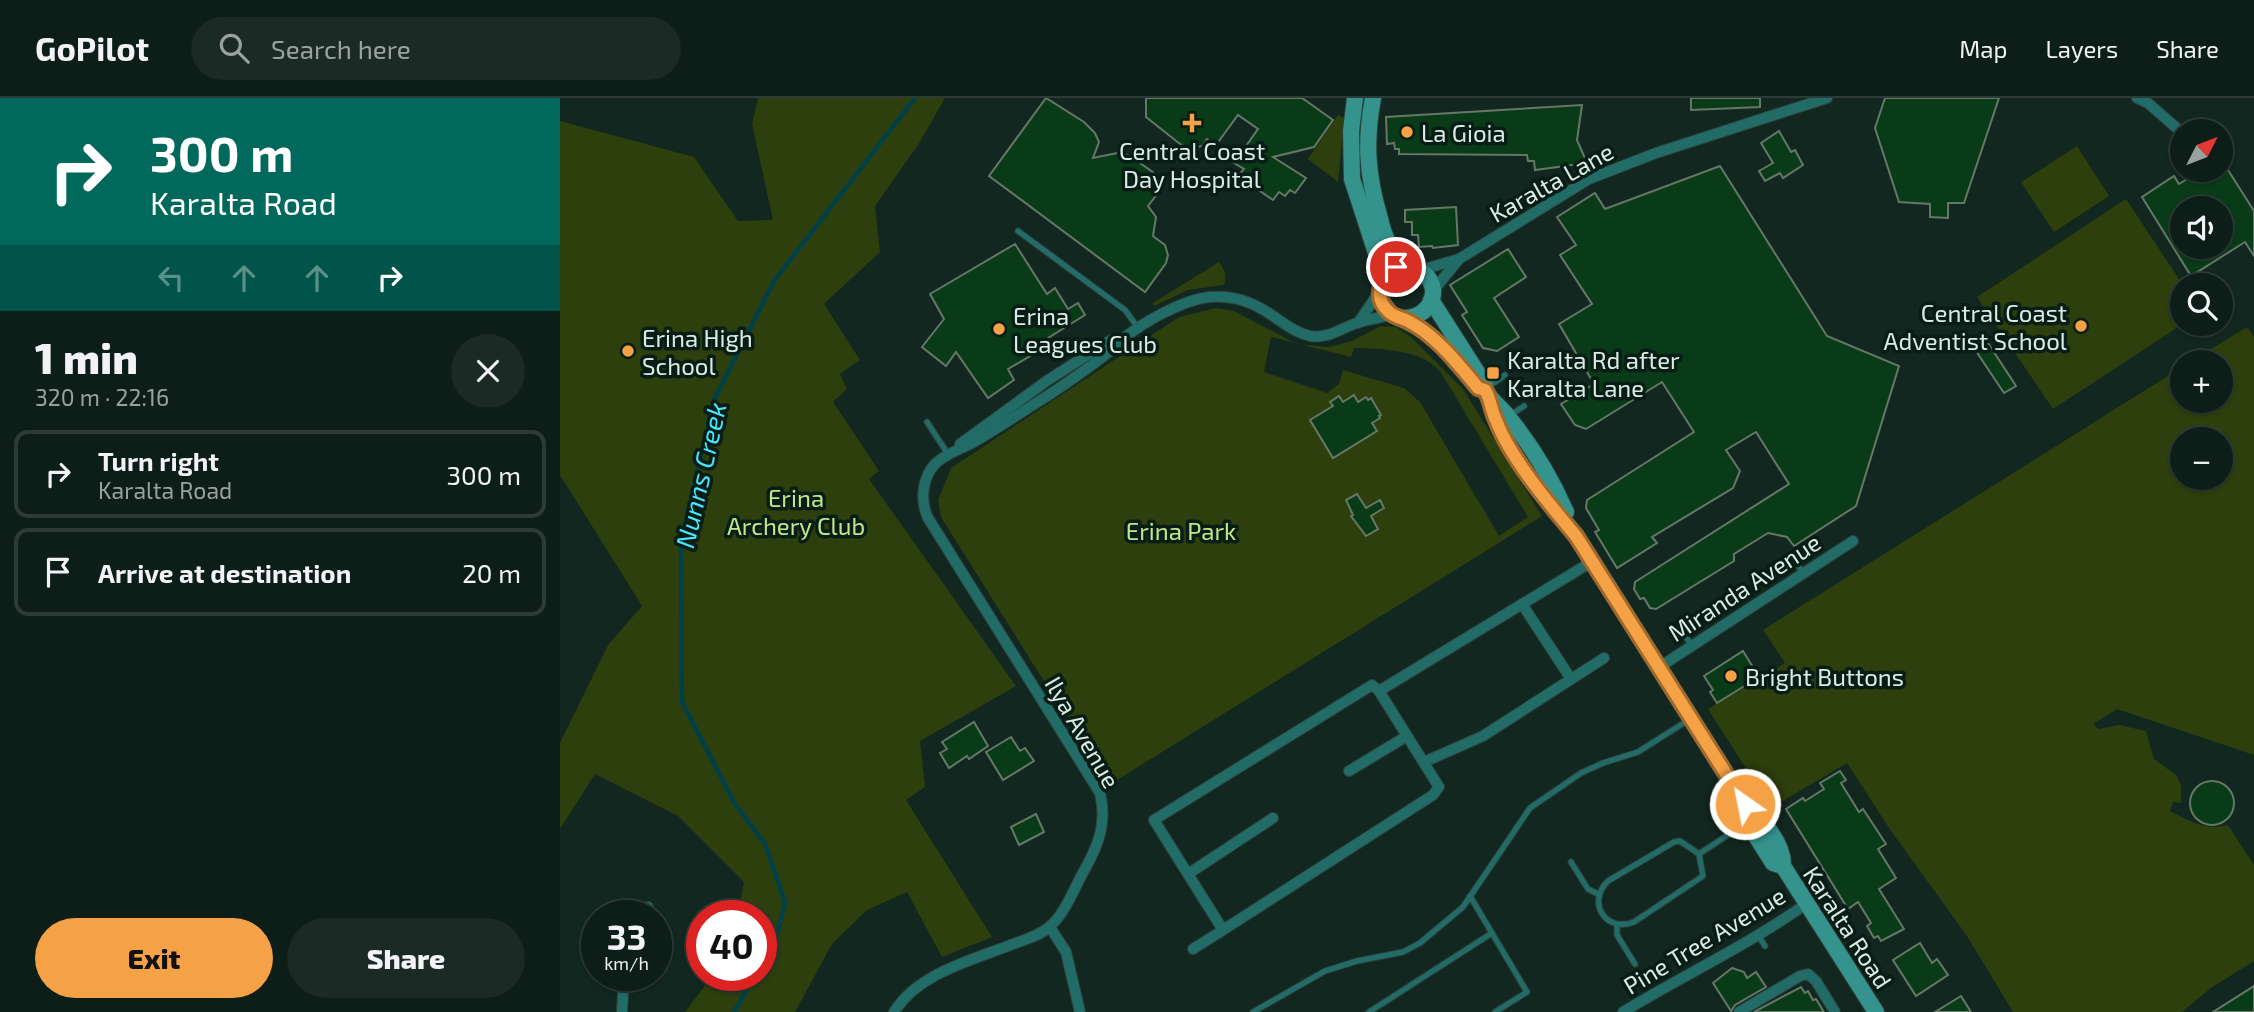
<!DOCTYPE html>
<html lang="en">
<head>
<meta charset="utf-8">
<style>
  :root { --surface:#0d1d17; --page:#1b2a24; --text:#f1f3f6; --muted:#9aa2a1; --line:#2d3b36; --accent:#f5a246 }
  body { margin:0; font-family:"Exo 2",sans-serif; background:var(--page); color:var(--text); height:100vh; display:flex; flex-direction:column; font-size:26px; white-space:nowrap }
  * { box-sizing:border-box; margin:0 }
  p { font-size:23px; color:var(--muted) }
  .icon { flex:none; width:38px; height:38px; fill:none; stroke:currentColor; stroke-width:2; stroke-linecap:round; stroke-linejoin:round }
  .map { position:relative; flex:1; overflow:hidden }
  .details { display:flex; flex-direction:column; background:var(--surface); width:560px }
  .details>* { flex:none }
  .hud { background:#00695c; color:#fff; overflow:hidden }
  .needle { width:46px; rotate:48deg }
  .fabs { position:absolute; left:1610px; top:21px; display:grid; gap:14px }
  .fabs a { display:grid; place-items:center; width:63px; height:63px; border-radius:50%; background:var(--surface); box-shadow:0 2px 5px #0004,0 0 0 2px var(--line); font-size:35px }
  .speed { position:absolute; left:21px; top:802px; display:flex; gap:14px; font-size:35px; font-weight:700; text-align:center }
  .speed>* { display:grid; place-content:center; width:91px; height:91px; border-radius:50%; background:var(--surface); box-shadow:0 2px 5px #0004,0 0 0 2px var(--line); line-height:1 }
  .speed small { font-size:18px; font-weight:400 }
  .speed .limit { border:10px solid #d22; background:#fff; color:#111 }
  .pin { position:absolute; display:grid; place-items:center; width:60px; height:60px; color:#fff; margin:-30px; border:4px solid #fff; border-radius:50%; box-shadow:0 2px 7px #0007 }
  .me { position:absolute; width:77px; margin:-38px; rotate:327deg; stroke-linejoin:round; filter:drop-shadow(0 0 5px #0008) }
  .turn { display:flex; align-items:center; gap:24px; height:147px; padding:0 35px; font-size:32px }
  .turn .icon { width:91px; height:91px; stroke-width:2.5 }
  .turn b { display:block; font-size:49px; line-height:60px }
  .lanes { display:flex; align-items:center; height:66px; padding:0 35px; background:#0003; justify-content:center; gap:35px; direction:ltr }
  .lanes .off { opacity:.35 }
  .round { display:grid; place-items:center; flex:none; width:74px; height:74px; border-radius:37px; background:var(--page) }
  .headline { display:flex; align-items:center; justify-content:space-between; height:119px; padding:0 35px }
  h1 { font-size:42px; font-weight:800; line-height:52px }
  .primary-button { display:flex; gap:14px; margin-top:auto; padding:14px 35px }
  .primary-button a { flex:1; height:80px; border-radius:42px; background:var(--accent); color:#111; font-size:28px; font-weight:800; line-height:80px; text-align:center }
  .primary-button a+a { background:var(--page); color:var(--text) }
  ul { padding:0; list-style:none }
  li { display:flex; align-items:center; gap:21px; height:88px; margin:0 14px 10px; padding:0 21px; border:4px solid var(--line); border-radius:14px }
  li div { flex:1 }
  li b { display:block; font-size:26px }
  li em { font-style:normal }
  header { display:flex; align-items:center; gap:42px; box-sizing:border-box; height:98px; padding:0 35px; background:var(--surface); border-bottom:2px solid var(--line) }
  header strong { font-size:33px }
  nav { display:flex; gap:38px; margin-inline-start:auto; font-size:24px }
  .search { width:490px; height:63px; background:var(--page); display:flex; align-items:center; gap:18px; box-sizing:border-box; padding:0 24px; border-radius:38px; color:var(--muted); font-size:26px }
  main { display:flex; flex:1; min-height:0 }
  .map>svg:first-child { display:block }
  .green { fill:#2d3f0c; fill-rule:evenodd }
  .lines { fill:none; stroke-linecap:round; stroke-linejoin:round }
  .stream { stroke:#004049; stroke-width:4.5 }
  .building { fill:#0a3b18; stroke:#667767; stroke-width:2; fill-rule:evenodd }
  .lane-casing { stroke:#2e423b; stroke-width:7 }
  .street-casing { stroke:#2e423b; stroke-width:12 }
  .secondary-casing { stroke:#2e423b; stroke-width:18 }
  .lane { stroke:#226c68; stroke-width:5 }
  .street { stroke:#226c68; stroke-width:10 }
  .secondary { stroke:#35938e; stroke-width:16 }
  .route-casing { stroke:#9f692e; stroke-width:18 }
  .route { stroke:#f5a246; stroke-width:12 }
  .poi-dot { fill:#f5a246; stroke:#071d16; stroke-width:2.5 }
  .labels { text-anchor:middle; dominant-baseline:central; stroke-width:7; stroke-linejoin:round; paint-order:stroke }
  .poi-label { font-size:24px; fill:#ddebe5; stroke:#071d16; text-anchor:start }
  .street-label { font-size:24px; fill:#ddebe5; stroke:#071d16 }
  .park-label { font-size:24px; fill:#c0e888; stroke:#071d16 }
  .water-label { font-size:26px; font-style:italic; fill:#4ae5fe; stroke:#071d16 }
</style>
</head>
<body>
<header>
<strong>GoPilot</strong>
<div class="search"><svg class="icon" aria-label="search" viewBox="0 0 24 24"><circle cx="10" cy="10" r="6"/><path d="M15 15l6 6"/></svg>Search here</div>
<nav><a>Map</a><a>Layers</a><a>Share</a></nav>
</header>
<main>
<section class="details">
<div class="hud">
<div class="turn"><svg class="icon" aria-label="right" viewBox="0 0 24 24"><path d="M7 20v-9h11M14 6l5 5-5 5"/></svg><div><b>300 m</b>Karalta Road</div></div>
<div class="lanes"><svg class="icon off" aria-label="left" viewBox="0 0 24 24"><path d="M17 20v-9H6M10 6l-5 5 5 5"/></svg><svg class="icon off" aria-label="ahead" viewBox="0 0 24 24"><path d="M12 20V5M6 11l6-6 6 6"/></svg><svg class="icon off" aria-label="ahead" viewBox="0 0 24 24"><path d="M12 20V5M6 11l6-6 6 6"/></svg><svg class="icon" aria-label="right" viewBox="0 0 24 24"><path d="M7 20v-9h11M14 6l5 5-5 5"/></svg></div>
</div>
<div class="headline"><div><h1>1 min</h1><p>320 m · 22:16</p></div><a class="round"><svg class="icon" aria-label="close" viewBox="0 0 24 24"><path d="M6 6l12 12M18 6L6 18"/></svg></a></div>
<ul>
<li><svg class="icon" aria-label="right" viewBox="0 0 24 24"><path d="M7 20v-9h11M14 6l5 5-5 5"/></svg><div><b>Turn right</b><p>Karalta Road</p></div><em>300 m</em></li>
<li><svg class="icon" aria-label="arrive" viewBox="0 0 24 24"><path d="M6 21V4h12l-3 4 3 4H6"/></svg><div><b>Arrive at destination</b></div><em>20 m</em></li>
</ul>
<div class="primary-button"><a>Exit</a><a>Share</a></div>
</section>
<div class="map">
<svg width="1694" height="914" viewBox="0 0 1694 914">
  <rect width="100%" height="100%" fill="#11271f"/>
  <g class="green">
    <path d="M198,0H385L360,44L315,108L320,154L264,206L300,262L280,276L287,291L273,304L319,373L309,381L456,588L360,643L365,689L346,702L432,839L382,859L347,794L307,812L272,846L235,914H125L153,877H201V817H178L184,784L118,718L35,676L0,731V645L48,547L82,508L0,377V23L134,59L178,123L213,122L192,26Z"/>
    <path d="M778,17L784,20L778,84L748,61Z"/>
    <path d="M1517,48L1549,98L1494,134L1461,84Z"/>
    <path d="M1566,101L1623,187V226L1493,311L1417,199Z"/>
    <path d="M659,164C665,172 667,177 664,187L628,192L594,208L593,205Z"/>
    <path d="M656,210L674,213L737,246L769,249L792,243L821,228L836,229L851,239L903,291L982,418L549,687L381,419L378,402L391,370L619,219ZM711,239L791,259L794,250C823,251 859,251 880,273L968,419L939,438L860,304L844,290L783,272L779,286L767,295L704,274Z"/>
    <path d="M1687,229L1694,239V657L1557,611L1533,626L1538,631L1559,627L1586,633L1594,661L1616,677L1621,687V705L1613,704L1610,713C1630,723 1646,733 1668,727L1694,767V863L1651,890L1622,914H1453L1407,838L1331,733L1287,665L1211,710L1148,611L1225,565L1203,532L1622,269V303H1661V264H1630ZM1622,341H1661V380H1622Z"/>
  </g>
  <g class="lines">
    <g class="stream">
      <path d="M201,867L216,842L225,804L205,746L175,706L122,604L121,443L154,302L214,183L355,0"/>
      <path d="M174,914L196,877"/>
    </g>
  </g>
  <g class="building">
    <path d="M486,0L524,24L535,35L539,44L533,60L562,54L570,58L594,75L599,86L598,95L588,108L596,119L593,138L605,147L608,157L606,165L585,194L429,78Z"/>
    <path d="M586,0H742L773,22L754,49L713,59L746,80L735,95L730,92L725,98L719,94L713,102L678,78L684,71L674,65L698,31L678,17L656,47L647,41L642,48L631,51L620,46L586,19Z"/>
    <path d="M1131,0H1200V9L1131,12Z"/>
    <path d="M1325,0H1439L1404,105H1388V120L1370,119V106L1339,104L1315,30Z"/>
    <path d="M1022,7L1017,42L1027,65L975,72L974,63H968L967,57L839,56V51H835L834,45L827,46L826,19Z"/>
    <path d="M1219,33L1231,54L1235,52L1243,67L1223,80L1220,75L1205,83L1199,73L1213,65L1201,45Z"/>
    <path d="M1160,68L1267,238L1339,268L1296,408L1234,448L1227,439L1208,435L1174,456V463L1096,511L1090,510L1084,500L1080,501L1074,491L1075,484L1229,386L1196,334L1166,352L1180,373L1173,390L1092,439L1097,445L1057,470L1035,434L1039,432L1026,410L1027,402L1134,334L1102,284L1026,331L1015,327L1001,306L1034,286L999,226L1032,206L1000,157L1016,147L997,119L1035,95L1045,111Z"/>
    <path d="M1642,72H1668L1694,113V158L1685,144L1631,178L1582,99L1614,78L1619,86ZM1622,110H1661V149H1622Z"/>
    <path d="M896,109L898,147L873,150L872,148L859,149L858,137H852V124H845V112Z"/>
    <path d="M455,146L487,196L495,190L508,211L518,205L525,217L480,245L484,250L448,271L454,282L428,300L396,254L386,268L362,249L384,221L370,196Z"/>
    <path d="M948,151L966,179L934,200L959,239L937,253L923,250L902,217L907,214L890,187Z"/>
    <path d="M1426,242L1456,288L1444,295L1414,250Z"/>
    <path d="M794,297L798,304L806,299L808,302L811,300L821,317L819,318L820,320L812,325L817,333L773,360L750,322L773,308L770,304L779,298L783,304Z"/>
    <path d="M797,396L806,410L820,402L824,410L811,418L818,431L806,438L791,418L793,417L786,402Z"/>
    <path d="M1183,553L1199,579L1157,605L1150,594L1153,592L1144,578Z"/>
    <path d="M414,624L428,648L409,661L407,658L389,670L380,655L387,651L382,644Z"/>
    <path d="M451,639L460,653L465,650L474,663L443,682L426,654Z"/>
    <path d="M1280,673L1286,682L1281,685L1299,714L1303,711L1326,746L1318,751L1336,780L1319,791L1344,831L1321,843L1318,838L1314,840L1307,828L1311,825L1298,804L1288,811L1226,711L1243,700L1245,703L1264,691L1260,685Z"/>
    <circle cx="1652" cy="705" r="22"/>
    <path d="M476,716L484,734L459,747L451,729Z"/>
    <path d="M1360,845L1372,865L1377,861L1388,877L1356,898L1333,862Z"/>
    <path d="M1172,870L1184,874L1187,880L1196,874L1206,889L1175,907L1171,913L1153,885Z"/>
    <path d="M1694,888V914H1653Z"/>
    <path d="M1241,889L1245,895L1248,893L1253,902L1256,901L1264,914H1194Z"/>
    <path d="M1401,898L1411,914H1375Z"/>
  </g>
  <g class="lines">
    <defs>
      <g id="lane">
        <path d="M458,133L565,212L579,231"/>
        <path d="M927,285H934L945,277"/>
        <path d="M949,318L964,308"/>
        <path d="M367,324L388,356"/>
        <path d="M1233,460L1243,475"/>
        <path d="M1122,533L1132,548"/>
        <path d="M1120,743L1139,756L1143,778L1074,824C1046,835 1026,805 1048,783L1114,744Z"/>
        <path d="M1139,756L1186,725"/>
        <path d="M1011,764L1028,791L1038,796"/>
        <path d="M910,798L967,894L935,914"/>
        <path d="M1057,827V837L1075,866"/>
        <path d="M1198,837L1205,848"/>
        <path d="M693,914L765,873L797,863L843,854L860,845L903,809L970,710L1021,675L1043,665L1078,654L1130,621"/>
        <path d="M809,914L932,835"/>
      </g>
      <g id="street">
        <path d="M1577,0L1588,5L1620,33"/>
        <path d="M861,172L899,161L1029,81L1096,55L1267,0"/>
        <path d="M873,193L899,161"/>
        <path d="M798,225L820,193"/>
        <path d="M400,346L488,282L551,242L563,241"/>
        <path d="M962,506L1011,581"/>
        <path d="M1098,570L1293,443"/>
        <path d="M819,593L1033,463"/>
        <path d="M864,664L923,638L1044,560"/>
        <path d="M789,673L847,638"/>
        <path d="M628,776L713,720"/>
        <path d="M76,817L88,809"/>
        <path d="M490,829L506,854L520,914"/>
        <path d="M633,851L663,832L873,697L879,689L819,593L812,587L594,722L663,832"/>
        <path d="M62,914L64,877"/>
        <path d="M334,914C358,875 413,862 453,846C465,842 478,838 488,830C505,817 514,790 525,771C539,746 547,724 540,695L368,420C360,403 362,380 375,366C386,355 399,352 412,345C432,334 451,321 470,309C499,291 526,272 553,251C557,248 560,244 564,240C585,223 623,202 649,199C674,197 693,204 713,218C725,226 736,235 750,238C770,241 782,229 800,224C811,221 820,220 831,216"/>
        <path d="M1063,914C1124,877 1188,847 1246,806"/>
        <path d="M1179,914L1240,878L1248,876L1256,883L1275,914"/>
      </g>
      <g id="secondary">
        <path d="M795,0L791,33L792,81L818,161L821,184V202L831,216L860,230L879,245L918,290L925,292"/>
        <path d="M813,0C805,43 807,76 819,117C822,129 825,142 833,152C837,157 843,164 849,167C861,173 871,177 873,192C874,211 857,221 841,220"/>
        <path d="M871,202L924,285C926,301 940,307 949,320C971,347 992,382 1006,414"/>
        <path d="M931,302C941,351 984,400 1016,437L1185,707C1201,720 1224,745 1223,768L1316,914"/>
        <path d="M1185,707L1187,724L1213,765L1223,768"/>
      </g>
    </defs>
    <use href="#lane" class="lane-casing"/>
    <use href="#street" class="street-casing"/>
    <use href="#secondary" class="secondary-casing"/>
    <use href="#lane" class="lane"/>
    <use href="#street" class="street"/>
    <use href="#secondary" class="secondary"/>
  </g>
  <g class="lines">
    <defs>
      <path id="route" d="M836,169C820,178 813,200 829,214C834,219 842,220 848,223C859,229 870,237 879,246C893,259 906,275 918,290L925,292C931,302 931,312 936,322C950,360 990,407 1016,438L1185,706"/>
    </defs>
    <use href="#route" class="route-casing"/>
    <use href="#route" class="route"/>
  </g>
  <g class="poi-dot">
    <path d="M628.5 14.5h7v7h7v7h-7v7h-7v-7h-7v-7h7z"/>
    <circle cx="847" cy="34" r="7"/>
    <circle cx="1521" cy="228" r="7"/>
    <circle cx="439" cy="231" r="7"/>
    <circle cx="68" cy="253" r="7"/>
    <rect x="926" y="268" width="14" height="14" rx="3.5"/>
    <circle cx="1171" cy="578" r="7"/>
  </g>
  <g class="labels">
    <g class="poi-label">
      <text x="861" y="34">La Gioia</text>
      <text x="632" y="52" text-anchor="middle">Central Coast<tspan x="632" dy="28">Day Hospital</tspan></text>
      <text x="1507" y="214" text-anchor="end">Central Coast<tspan x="1507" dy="28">Adventist School</tspan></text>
      <text x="453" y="217">Erina<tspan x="453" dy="28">Leagues Club</tspan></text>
      <text x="82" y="239">Erina High<tspan x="82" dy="28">School</tspan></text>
      <text x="947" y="261">Karalta Rd after<tspan x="947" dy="28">Karalta Lane</tspan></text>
      <text x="1185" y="578">Bright Buttons</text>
    </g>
    <g class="street-label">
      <text transform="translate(991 84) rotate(-29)">Karalta Lane</text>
      <text transform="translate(1184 489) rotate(-33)">Miranda Avenue</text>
      <text transform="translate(523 634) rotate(60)">Ilya Avenue</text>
      <text transform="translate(1288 829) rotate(57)">Karalta Road</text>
      <text transform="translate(1144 842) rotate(-31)">Pine Tree Avenue</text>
    </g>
    <g class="park-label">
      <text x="236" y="399">Erina<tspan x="236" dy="28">Archery Club</tspan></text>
      <text x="621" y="432">Erina Park</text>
    </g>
    <g class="water-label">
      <text transform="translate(140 377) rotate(-77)">Nunns Creek</text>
    </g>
  </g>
</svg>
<div class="fabs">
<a><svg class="needle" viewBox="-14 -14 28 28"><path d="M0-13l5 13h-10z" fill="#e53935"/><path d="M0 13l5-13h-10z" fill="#9aa2a1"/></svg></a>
<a><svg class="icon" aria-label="sound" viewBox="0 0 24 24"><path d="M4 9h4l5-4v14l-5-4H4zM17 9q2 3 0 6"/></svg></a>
<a><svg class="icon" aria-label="search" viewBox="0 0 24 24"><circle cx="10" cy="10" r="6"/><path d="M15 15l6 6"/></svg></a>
<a>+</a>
<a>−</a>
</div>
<div class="speed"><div>33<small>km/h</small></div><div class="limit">40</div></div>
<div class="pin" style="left:836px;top:169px;background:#d93025"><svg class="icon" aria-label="arrive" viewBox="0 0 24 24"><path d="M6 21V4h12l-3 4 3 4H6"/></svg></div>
<svg class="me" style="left:1185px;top:706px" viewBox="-20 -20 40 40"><circle r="17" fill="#f5a246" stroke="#fff" stroke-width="3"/><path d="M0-11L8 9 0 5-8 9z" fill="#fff"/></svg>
</div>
</main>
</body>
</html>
